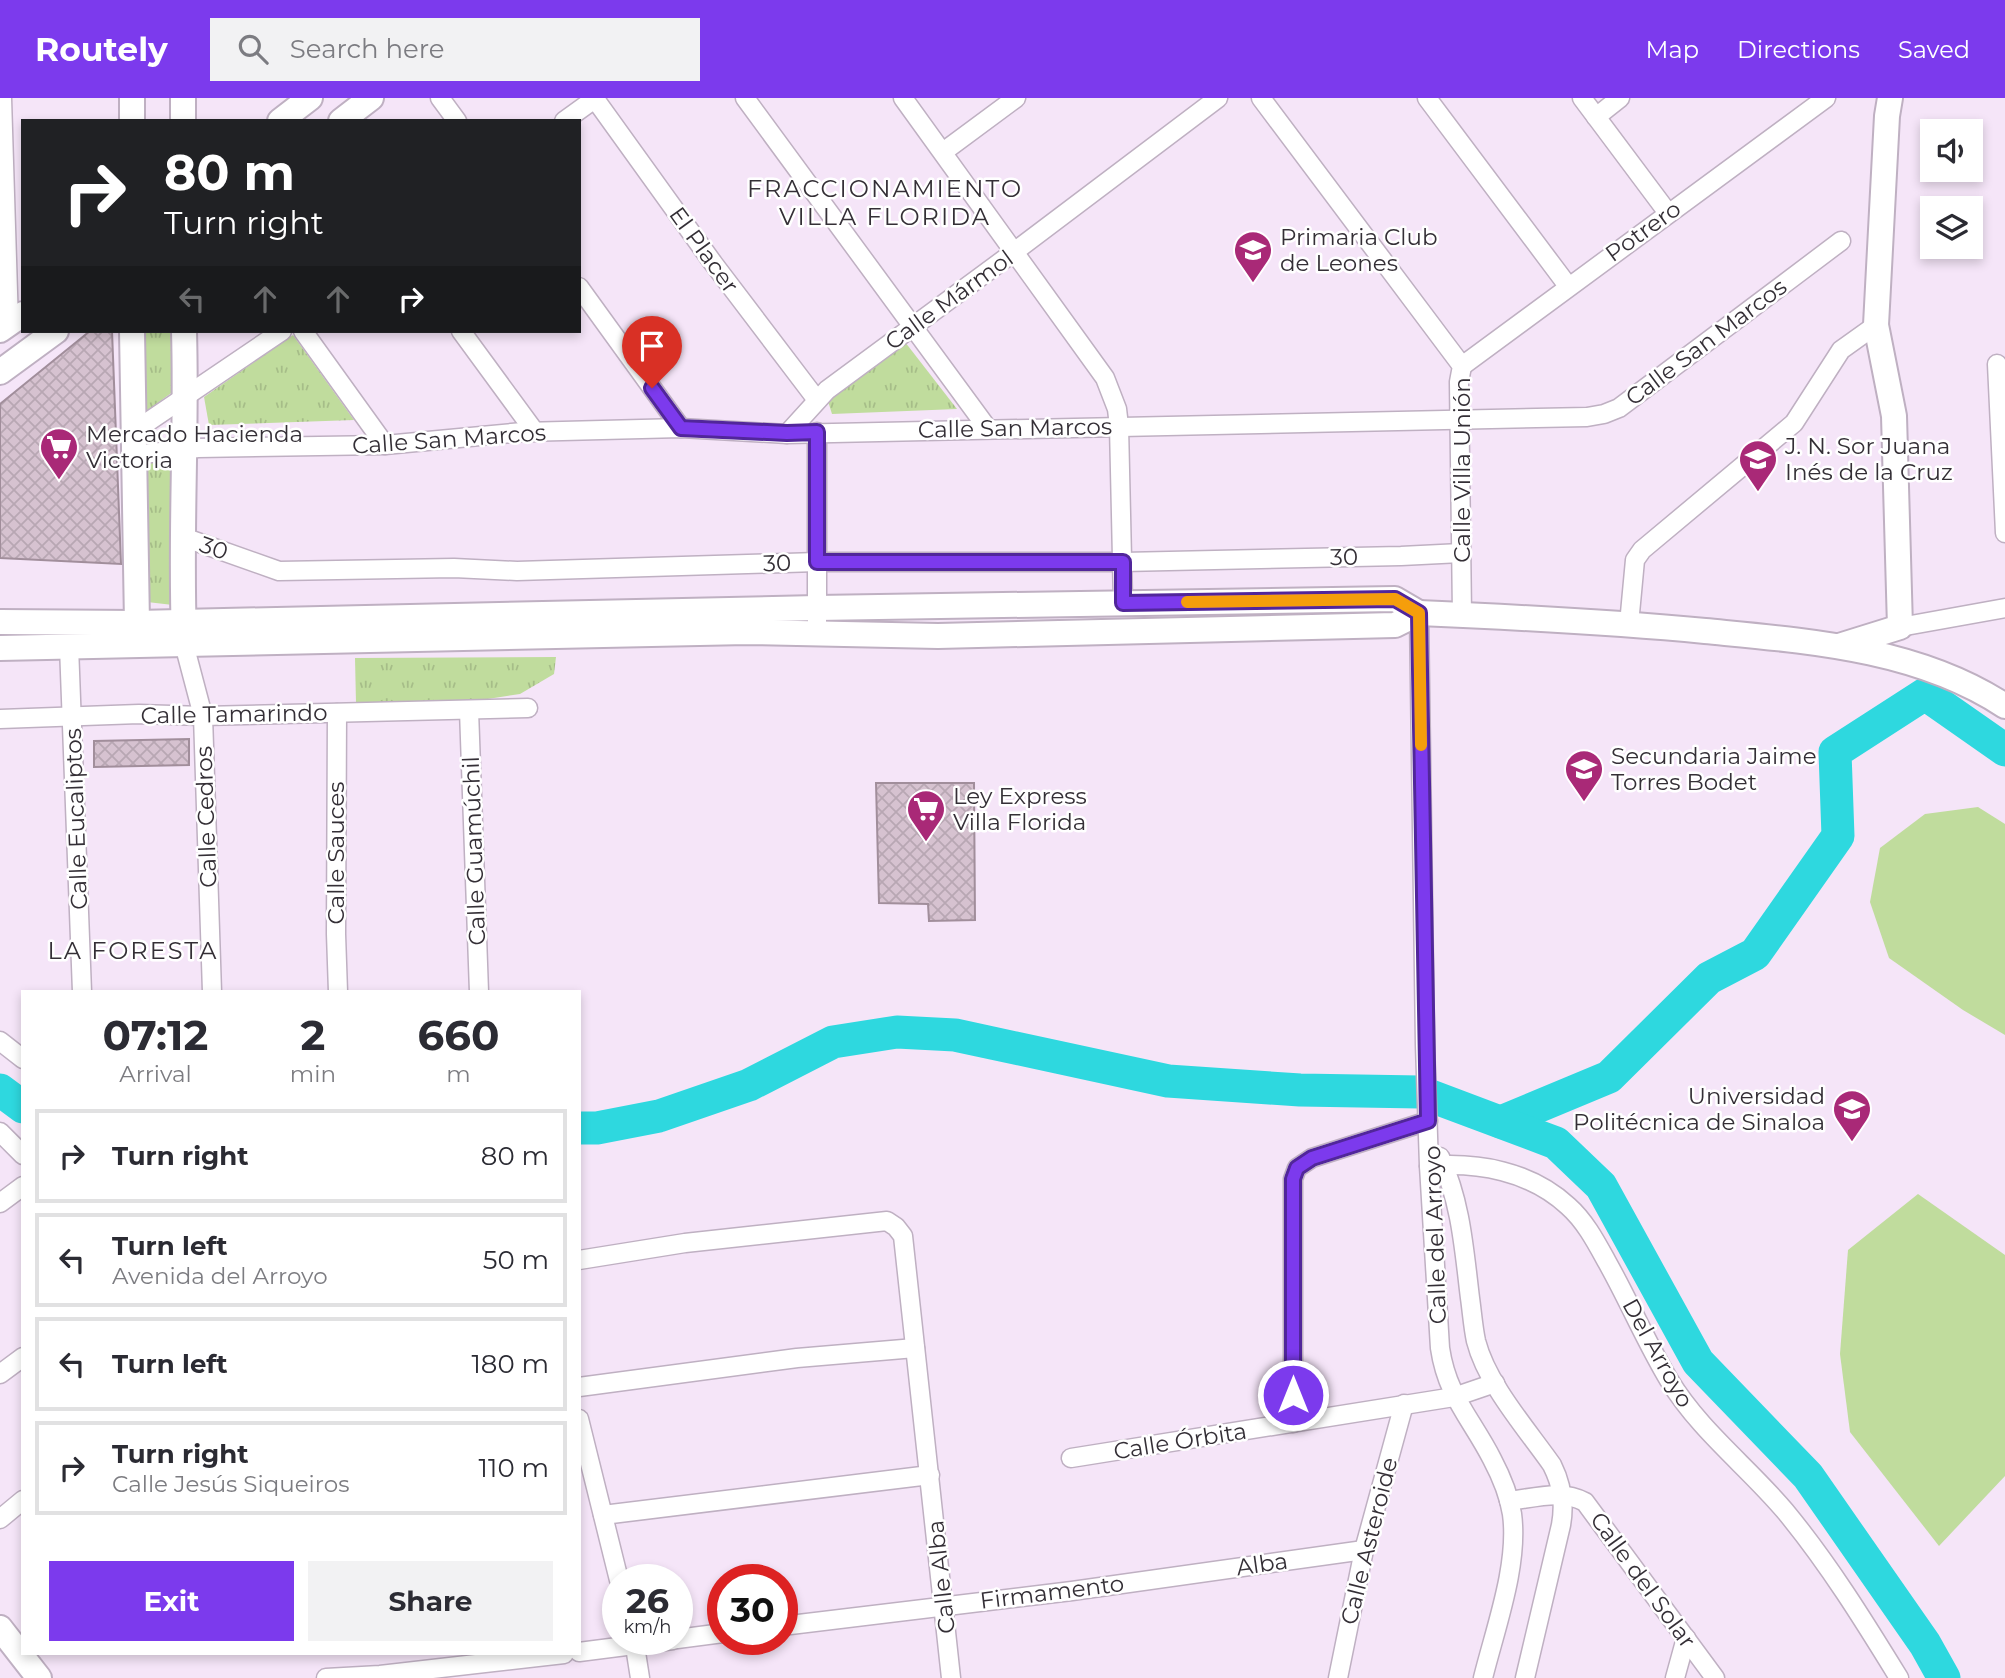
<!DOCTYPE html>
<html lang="en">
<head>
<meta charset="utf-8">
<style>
  :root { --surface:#fff; --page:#f2f2f3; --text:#2b2b33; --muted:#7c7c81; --line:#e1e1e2; --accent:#7c3aed }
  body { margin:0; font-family:Montserrat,sans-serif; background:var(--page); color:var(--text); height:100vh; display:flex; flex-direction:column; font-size:26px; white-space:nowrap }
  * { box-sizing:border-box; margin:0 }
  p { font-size:23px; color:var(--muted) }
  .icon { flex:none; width:38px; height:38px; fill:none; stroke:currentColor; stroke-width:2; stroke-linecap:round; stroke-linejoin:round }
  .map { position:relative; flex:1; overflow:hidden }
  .drawer { position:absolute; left:21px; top:892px; width:560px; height:665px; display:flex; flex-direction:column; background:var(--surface); border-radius:0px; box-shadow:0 4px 10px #0003 }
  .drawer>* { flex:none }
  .hud { position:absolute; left:21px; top:21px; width:560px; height:214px; border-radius:0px; box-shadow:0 4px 10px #0003; background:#202124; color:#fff; overflow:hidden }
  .fabs { position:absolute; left:1920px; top:21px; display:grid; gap:14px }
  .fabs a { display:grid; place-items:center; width:63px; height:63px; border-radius:0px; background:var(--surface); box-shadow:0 4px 10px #0003; font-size:35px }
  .speed { position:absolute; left:602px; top:1466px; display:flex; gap:14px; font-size:35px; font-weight:700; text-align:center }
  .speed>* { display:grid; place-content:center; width:91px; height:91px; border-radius:50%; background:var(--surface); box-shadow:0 4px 10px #0003; line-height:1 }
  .speed small { font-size:18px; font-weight:400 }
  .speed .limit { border:10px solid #d22; background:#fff; color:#111 }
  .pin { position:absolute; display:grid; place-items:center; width:60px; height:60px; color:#fff; margin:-72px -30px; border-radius:50% 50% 50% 0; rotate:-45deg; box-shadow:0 0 7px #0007 }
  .pin .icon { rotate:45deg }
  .me { position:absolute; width:77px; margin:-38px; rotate:0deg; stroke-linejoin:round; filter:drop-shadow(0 0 5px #0008) }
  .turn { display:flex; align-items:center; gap:24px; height:147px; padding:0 28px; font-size:32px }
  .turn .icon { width:91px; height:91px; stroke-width:2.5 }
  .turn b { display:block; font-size:49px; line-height:60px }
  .lanes { display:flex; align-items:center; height:66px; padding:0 28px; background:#0003; justify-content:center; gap:35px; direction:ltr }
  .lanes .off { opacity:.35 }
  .eta { display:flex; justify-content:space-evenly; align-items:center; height:119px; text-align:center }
  .eta b { font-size:42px; font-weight:700; line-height:49px }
  .cta { display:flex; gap:14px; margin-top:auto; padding:14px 28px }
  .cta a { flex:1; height:80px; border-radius:0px; background:var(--accent); color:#fff; font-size:28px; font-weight:700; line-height:80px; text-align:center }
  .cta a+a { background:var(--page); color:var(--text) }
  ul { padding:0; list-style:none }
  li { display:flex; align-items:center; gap:21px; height:94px; margin:0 14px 10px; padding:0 14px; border:4px solid var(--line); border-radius:0px }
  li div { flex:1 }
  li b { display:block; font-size:26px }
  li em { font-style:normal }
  header { display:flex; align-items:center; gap:42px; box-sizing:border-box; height:98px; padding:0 35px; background:var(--accent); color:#fff }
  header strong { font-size:33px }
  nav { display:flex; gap:38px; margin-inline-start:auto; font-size:24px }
  .search { width:490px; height:63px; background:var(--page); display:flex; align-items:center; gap:18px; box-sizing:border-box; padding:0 24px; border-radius:0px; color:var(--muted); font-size:26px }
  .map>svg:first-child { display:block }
  .grass { fill:#c0dc9d }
  .park { fill:url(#park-tufts) }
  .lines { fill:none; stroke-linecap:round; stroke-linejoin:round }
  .river { stroke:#2ed8df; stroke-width:33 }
  .building { fill:url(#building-cross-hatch); stroke:#a18e9b; stroke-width:2 }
  .street-casing { stroke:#bfb0c2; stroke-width:21 }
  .secondary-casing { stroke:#bfb0c2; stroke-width:28 }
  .street { stroke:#fff; stroke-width:18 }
  .secondary { stroke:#fff; stroke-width:24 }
  .route-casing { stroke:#51269a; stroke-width:18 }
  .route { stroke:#7c3aed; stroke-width:12 }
  .slow { stroke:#f59e0b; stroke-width:12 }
  .labels { text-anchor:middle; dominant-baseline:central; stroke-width:5; stroke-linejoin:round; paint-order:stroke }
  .street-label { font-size:23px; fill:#342f36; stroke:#fff }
  .poi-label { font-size:23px; fill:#342f36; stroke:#fff; text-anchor:start }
  .neighbourhood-label { font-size:24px; letter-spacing:2px; fill:#342f36; stroke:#fff }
</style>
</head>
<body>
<header>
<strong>Routely</strong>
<div class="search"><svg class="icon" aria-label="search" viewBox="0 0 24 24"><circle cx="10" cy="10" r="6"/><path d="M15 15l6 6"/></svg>Search here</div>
<nav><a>Map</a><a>Directions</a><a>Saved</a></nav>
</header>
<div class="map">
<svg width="2005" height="1580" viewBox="0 0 2005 1580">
  <defs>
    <pattern id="park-tufts" width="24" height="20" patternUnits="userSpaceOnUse" patternTransform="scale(1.75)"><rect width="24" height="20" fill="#c0dc9d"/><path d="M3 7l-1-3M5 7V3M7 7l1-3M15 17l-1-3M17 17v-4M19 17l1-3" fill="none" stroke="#a6bd88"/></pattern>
    <pattern id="building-cross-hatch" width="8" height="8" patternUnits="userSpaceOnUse" patternTransform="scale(1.75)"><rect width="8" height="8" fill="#d6c2d0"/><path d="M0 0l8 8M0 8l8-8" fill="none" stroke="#b8a7b3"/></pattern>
  </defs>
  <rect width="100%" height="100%" fill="#f5e5f8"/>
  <g class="grass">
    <path d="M1978,709L2005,726V937L1963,912L1889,860L1870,804L1880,750L1925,716Z"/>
    <path d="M1918,1096L2005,1157V1378L1939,1448L1850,1334L1840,1256L1848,1152Z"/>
  </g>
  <g class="park">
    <path d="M145,233H173L174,293L144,315Z"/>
    <path d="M293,237L354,322L209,327L204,299Z"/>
    <path d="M905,244L957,311L832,316L827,300Z"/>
    <path d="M175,360L173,507L147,504V366Z"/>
    <path d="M556,559L554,576L520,596L475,603L356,605L355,560Z"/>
  </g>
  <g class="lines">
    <g class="river">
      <path d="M0,992L23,1009"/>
      <path d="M1501,1024L1609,979L1709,880L1755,856L1838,738L1835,654L1925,596L2005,652"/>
      <path d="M579,1030H597L659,1018L749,987L833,944L897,934L955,937L1168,983L1300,992L1420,994L1556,1045L1601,1088L1698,1264L1808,1378L1925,1546L1944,1580"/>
    </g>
  </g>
  <g class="building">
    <path d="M90,233H112L121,466L0,460V306Z"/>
    <path d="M189,641V667L94,669V643Z"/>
    <path d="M876,685H974L975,822L929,823L928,806L879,805Z"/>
  </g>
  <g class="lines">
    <defs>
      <g id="street">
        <path d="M2,0L9,226"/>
        <path d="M440,0L457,23"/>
        <path d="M745,0L988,331"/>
        <path d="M903,0L1105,280L1117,311L1119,328L1123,505"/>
        <path d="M1261,0L1462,268L1459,284L1462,517"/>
        <path d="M1427,0L1568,188"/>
        <path d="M1582,0L1668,115"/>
        <path d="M595,1L713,165L817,302"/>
        <path d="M1596,19L1620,0"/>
        <path d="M564,23L596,0"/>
        <path d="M943,54L1016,0"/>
        <path d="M579,189L681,330"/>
        <path d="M303,233L385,347"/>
        <path d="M461,233L535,334"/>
        <path d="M1997,266L2005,435"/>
        <path d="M1462,268L1826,0"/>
        <path d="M133,334L282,233"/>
        <path d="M817,334V537"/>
        <path d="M787,336L827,292L1014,154L1218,0"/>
        <path d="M133,357L198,350L385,347L523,334L681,330L787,336L1587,319L1604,316L1619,310L1841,143"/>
        <path d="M183,439L279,473L454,470L517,473L817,464H1123L1401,458L1461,455"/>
        <path d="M1419,515L1425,947L1429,1068L1440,1250C1447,1298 1471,1320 1492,1361C1501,1378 1509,1397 1512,1416C1519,1467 1495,1531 1483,1580"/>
        <path d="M1629,526L1635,462L1642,452L1794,325L1841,252L1876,227"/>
        <path d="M1900,529L2005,510"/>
        <path d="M184,546L203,618L212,894"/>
        <path d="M69,548L82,894"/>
        <path d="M469,612L479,894"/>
        <path d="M337,615L336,836L338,894"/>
        <path d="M0,621L139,616L203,618L528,610"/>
        <path d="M0,943L23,961"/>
        <path d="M0,1034L23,1057"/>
        <path d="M1440,1059C1461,1104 1464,1151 1470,1200C1472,1214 1473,1229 1476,1243C1487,1286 1526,1330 1552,1367C1562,1387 1565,1405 1561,1427L1525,1580"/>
        <path d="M1429,1068C1478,1064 1530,1073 1568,1108C1585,1123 1596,1144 1607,1164C1629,1203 1646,1244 1669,1282C1700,1333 1747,1368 1785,1413C1828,1465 1864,1523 1899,1580"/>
        <path d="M0,1105L23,1088"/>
        <path d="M579,1162L685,1145L887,1123L896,1129L903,1138L951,1580"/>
        <path d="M0,1276L23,1259"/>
        <path d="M579,1289L797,1260L915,1250"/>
        <path d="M579,1321L619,1482"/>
        <path d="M1293,1325V1081L1297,1070L1312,1060L1428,1023"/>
        <path d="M1071,1360L1454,1299L1495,1285"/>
        <path d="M1509,1403C1534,1400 1562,1391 1585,1404L1715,1580"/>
        <path d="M603,1417L930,1377"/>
        <path d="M0,1421L23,1402"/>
        <path d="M782,1528L1072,1493L1364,1452"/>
        <path d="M677,1541L723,1535"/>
        <path d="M634,1542L640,1580"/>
        <path d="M579,1554L673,1542"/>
        <path d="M326,1580L380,1577L564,1556"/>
        <path d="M1338,1580L1364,1452L1404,1306"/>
        <path d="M1675,1580L1686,1540"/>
      </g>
      <g id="secondary">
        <path d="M132,0V23"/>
        <path d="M183,23V0"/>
        <path d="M280,23L310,0"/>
        <path d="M341,23L371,0"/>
        <path d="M0,232L23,216"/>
        <path d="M132,233L137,525L142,539"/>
        <path d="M184,233C187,335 180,437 184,539"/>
        <path d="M0,274L56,233"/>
        <path d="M0,524L137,525L817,510L1395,501L1419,515"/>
        <path d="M1839,548L1900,529L1894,318L1876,227L1887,18L1890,0"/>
        <path d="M0,550L747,534L938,538L1395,527L1419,515C1514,519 1610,524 1705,533C1807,543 1917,550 2005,608"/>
        <path d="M0,1530L39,1580"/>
      </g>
    </defs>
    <use href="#street" class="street-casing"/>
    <use href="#secondary" class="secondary-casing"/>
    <use href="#street" class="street"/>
    <use href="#secondary" class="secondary"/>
  </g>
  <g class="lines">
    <defs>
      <path id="route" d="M652,290L681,330L787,335L817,334V464H1123V505L1395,501L1419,515L1428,1023L1312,1060L1297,1070L1293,1081V1297"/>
    </defs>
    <use href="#route" class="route-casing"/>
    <use href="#route" class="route"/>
    <path class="slow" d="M1187,504L1395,501L1419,515L1421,647"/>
  </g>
  <defs>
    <symbol id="school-pin" viewBox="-11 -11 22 30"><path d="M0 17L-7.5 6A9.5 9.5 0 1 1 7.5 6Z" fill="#a92977" stroke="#fff"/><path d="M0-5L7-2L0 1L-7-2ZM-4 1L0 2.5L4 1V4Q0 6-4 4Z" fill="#fff"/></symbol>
    <symbol id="supermarket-pin" viewBox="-11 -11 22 30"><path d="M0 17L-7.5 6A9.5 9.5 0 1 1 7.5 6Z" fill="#a92977" stroke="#fff"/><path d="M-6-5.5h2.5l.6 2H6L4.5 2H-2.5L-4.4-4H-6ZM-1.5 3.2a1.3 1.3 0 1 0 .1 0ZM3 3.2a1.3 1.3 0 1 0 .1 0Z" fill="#fff"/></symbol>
    <symbol id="university-pin" viewBox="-11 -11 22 30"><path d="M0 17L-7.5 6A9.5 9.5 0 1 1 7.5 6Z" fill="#a92977" stroke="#fff"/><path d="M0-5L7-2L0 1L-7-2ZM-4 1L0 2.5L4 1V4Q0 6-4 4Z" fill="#fff"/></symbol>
  </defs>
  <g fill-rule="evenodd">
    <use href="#school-pin" x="1231" y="130" width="44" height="60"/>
    <use href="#supermarket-pin" x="37" y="327" width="44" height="60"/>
    <use href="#school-pin" x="1736" y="339" width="44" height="60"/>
    <use href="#school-pin" x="1562" y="649" width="44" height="60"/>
    <use href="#supermarket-pin" x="904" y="689" width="44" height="60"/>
    <use href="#university-pin" x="1830" y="989" width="44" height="60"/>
  </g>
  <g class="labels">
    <g class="street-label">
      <text transform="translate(1643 133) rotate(-36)">Potrero</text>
      <text transform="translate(704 152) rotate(54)">El Placer</text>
      <text transform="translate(949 202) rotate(-36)">Calle Mármol</text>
      <text transform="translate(1706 244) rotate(-37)">Calle San Marcos</text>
      <text transform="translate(1015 330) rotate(-1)">Calle San Marcos</text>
      <text transform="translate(449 341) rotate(-4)">Calle San Marcos</text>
      <text transform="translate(1462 372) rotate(-90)">Calle Villa Unión</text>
      <text transform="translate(214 450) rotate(19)">30</text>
      <text transform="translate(1344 459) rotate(-1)">30</text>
      <text transform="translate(777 465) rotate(-2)">30</text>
      <text transform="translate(234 616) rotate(-1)">Calle Tamarindo</text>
      <text transform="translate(206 719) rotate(-92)">Calle Cedros</text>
      <text transform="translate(76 721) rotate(-92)">Calle Eucaliptos</text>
      <text transform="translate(474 753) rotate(-92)">Calle Guamúchil</text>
      <text transform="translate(336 755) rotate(-90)">Calle Sauces</text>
      <text transform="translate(1435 1137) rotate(-92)">Calle del Arroyo</text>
      <text transform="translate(1658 1255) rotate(61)">Del Arroyo</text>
      <text transform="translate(1180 1343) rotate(-9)">Calle Órbita</text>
      <text transform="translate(1369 1443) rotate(-76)">Calle Asteroide</text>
      <text transform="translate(1262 1466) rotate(-8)">Alba</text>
      <text transform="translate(941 1479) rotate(-96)">Calle Alba</text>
      <text transform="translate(1643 1482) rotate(54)">Calle del Solar</text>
      <text transform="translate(1052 1494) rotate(-7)">Firmamento</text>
    </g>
    <g class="poi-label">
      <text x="1280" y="139">Primaria Club<tspan x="1280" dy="26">de Leones</tspan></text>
      <text x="86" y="336">Mercado Hacienda<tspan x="86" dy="26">Victoria</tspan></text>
      <text x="1785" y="348">J. N. Sor Juana<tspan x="1785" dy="26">Inés de la Cruz</tspan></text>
      <text x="1611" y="658">Secundaria Jaime<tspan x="1611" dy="26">Torres Bodet</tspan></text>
      <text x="953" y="698">Ley Express<tspan x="953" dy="26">Villa Florida</tspan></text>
      <text x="1825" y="998" text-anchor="end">Universidad<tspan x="1825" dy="26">Politécnica de Sinaloa</tspan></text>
    </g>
    <g class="neighbourhood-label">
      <text x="885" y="90">FRACCIONAMIENTO<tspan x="885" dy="28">VILLA FLORIDA</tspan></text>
      <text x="133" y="852">LA FORESTA</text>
    </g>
  </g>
</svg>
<div class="fabs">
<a><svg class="icon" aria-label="sound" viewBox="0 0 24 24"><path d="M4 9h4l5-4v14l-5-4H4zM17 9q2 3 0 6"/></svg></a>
<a><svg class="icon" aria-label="layers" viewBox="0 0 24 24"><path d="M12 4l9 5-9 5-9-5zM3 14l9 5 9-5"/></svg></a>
</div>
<div class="speed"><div>26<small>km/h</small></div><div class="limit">30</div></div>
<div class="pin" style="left:652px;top:290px;background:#d93025"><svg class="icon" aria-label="arrive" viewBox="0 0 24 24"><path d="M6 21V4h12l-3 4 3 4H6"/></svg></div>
<svg class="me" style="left:1293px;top:1297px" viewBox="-20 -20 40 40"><circle r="17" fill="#7c3aed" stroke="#fff" stroke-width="3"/><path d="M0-11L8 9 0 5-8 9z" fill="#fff"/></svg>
<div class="hud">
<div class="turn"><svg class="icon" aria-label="right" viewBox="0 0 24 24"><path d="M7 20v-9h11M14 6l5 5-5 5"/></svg><div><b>80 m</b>Turn right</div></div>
<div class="lanes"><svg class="icon off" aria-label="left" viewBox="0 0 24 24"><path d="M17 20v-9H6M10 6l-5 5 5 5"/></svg><svg class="icon off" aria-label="ahead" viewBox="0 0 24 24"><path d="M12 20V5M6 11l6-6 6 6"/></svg><svg class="icon off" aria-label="ahead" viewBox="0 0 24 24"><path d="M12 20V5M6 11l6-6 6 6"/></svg><svg class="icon" aria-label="right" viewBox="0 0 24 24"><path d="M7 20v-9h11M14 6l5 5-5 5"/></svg></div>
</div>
<section class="drawer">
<div class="eta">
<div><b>07:12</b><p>Arrival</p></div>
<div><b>2</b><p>min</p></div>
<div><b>660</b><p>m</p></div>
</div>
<ul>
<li><svg class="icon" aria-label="right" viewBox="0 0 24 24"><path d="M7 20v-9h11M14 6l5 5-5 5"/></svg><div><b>Turn right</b></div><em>80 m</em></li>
<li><svg class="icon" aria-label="left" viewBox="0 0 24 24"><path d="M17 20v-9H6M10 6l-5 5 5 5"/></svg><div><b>Turn left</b><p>Avenida del Arroyo</p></div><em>50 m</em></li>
<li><svg class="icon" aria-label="left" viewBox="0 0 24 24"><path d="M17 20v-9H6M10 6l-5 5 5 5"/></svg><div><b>Turn left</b></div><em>180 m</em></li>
<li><svg class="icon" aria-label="right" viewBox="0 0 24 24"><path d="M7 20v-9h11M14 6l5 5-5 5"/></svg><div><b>Turn right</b><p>Calle Jesús Siqueiros</p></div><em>110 m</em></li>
</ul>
<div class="cta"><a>Exit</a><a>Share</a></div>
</section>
</div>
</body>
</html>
